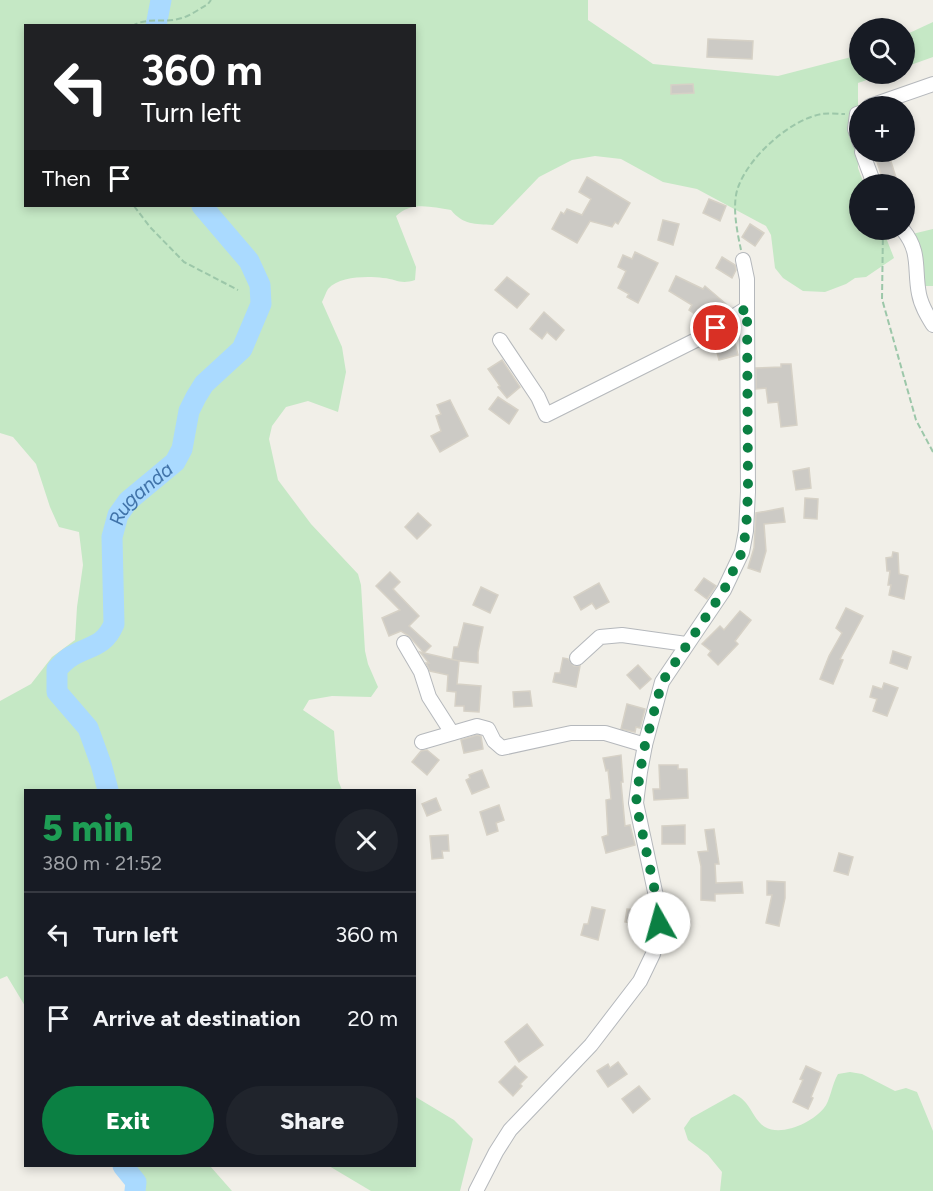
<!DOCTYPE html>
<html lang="en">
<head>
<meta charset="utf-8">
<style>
  :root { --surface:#171b24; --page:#20242c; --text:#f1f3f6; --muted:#9ea1a6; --line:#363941; --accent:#0b8043 }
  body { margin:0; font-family:Figtree,sans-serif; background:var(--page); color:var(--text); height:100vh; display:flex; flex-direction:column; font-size:22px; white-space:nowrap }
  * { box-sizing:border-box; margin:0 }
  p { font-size:20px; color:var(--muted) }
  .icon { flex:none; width:33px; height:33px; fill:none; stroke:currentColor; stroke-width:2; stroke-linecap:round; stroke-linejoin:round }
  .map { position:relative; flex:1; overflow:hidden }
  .panel { position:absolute; left:24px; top:789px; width:392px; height:378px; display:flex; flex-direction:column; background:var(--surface); border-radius:0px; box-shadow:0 3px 9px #0003 }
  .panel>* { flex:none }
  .guide { position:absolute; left:24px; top:24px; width:392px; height:183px; border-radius:0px; box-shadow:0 3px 9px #0003; background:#202124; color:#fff; overflow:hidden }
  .fabs { position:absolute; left:849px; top:18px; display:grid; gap:12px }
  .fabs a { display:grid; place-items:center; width:66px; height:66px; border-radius:50%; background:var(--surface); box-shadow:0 3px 9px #0003; font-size:30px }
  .pin { position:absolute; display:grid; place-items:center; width:51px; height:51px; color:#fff; margin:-26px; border:3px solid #fff; border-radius:50%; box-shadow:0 2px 6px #0007 }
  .me { position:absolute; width:66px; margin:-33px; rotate:353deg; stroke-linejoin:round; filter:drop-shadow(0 0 4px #0008) }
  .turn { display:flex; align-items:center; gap:21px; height:126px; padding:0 18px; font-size:27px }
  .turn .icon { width:78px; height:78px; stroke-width:2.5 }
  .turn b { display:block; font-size:42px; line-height:51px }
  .then { display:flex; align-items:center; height:57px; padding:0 18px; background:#0003; gap:12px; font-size:22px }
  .round { display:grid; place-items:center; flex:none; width:63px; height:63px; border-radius:32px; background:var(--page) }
  .head { display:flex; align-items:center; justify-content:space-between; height:102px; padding:0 18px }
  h1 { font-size:36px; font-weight:800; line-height:45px; color:#1e9e55 }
  .button { display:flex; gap:12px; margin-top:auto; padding:12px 18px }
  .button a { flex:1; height:69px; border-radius:36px; background:var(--accent); color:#fff; font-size:24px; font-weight:800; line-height:69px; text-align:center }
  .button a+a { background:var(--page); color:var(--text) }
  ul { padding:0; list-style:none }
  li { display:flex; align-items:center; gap:18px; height:84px; padding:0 18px; border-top:2px solid var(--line) }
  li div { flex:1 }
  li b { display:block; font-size:22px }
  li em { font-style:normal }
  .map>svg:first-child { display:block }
  .green { fill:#c5e8c5; fill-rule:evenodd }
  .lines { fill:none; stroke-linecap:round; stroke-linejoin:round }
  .river { stroke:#aadaff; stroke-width:21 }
  .building { fill:#cccac5; stroke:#d6d1c6; stroke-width:1.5 }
  .minor-casing { stroke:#b5b8bc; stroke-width:16 }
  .path { stroke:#9cc7a9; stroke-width:2; stroke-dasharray:6 3; stroke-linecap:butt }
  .minor { stroke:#fff; stroke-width:14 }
  .route { stroke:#0b8043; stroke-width:10; stroke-dasharray:0 18 }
  .labels { text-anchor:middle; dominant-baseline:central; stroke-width:5; stroke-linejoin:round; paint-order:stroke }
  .water-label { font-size:20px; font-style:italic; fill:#4174aa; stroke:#fff }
</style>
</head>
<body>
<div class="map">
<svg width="933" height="1191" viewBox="0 0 933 1191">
  <rect width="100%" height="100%" fill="#f1efe8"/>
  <g class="green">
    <path d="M0,0H588V20L653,64L778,76L859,55L860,74H884L858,83V168L864,184H860V230H883L894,258L866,277L855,278L846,284L825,292L803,291L783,278L775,268L771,235L766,226L697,189L663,182L621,159L595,156L572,160L539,177L493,225C475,224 463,225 451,210C431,207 412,201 396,216L416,267L415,280C400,285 397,279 383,278C368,276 339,276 328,289C326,292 324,298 322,302L342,347L346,372L338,412L308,401L286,407L272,426L269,439L278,480L311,524L358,574L361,585L365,651L368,664L378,687L371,697L332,696L309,700L303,710L334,731L338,780L342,790H26L25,1006L7,976L0,979V701L31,684L52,657L75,640L77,607L83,565L79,532L59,527L50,507L36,464L13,437L0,433ZM26,26H414V206H26Z"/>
    <path d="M933,22V57L905,67V35Z"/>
    <path d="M933,229V286H918L908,235Z"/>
    <path d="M850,1072L862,1074L895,1091L906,1088L917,1092L933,1131V1191H720L722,1172L708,1155L688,1140L684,1128L691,1118L734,1094C751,1101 752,1119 765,1127C782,1137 813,1122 824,1108C830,1101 832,1084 838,1074Z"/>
    <path d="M414,1096L454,1120L473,1139L460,1191H371L329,1166H414Z"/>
    <path d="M123,1166H210L232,1191H135L136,1182Z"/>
  </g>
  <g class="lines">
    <g class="river">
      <path d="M156,26L161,0"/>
      <path id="s1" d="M108,790L101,764L88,728L57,692V669C62,664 66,659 72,656C91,645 104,647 114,624L112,537L118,515L128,501L175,462L182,449L189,411L196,397L204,384L242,349L261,304L260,285L249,261L202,206"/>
      <path d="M123,1166L136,1182L135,1191"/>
    </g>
  </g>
  <g class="building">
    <path d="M708,39L753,41L752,59L707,57Z"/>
    <path d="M693,84L694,93L671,94V85Z"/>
    <path d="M874,152H888L898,184H884Z"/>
    <path d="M587,177L630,203L618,224L615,222L612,227L590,221L577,243L552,229L561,212L564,214L567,209L582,215L591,199L579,192Z"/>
    <path d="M709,199L726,206L720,221L703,213Z"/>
    <path d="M663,220L679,224L673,245L658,240Z"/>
    <path d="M750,224L764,233L755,246L742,237Z"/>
    <path d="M635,252L658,263L638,303L627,297L629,294L618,288L626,271L618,267L623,255L632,259Z"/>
    <path d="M722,257L735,265L736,270L732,278L716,268Z"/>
    <path d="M676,276L703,289L705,286L726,304L716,317L699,328L693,324L699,317L689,310L692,305L669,291Z"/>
    <path d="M507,277L529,294L517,308L495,290Z"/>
    <path d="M544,312L564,330L556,340L547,332L542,339L530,329Z"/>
    <path d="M734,339L738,355L719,360L715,344Z"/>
    <path d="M502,360L520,387L507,398L498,387L500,386L488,369Z"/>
    <path d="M781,364H791L797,425L781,427L778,402L768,403L766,388L756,389V368L781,367Z"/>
    <path d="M498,397L518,410L509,424L489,409Z"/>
    <path d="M450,400L468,436L440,452L431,436L441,431L436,416L441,414L437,405Z"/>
    <path d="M809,468L811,488L796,490L793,471Z"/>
    <path d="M805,498L818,499L817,519L804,518Z"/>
    <path d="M783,508L785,522L764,524L766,551L760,572L748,568L754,548L756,513Z"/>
    <path d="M418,513L431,525L417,539L405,527Z"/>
    <path d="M893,552L898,553L899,574L908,576L904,599L889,595L891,585H888L890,571H887L886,558L892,557Z"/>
    <path d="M390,572L400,582L393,589L419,616L409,626L431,646L424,653L409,636L401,631L389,636L382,618L400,610L376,586Z"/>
    <path d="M704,578L716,586L707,599L695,590Z"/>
    <path d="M599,583L609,602L596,609L592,603L581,610L574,597Z"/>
    <path d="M481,587L498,595L490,613L473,605Z"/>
    <path d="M846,608L863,616L840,659L843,660L833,684L820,679L829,656L842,633L836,628Z"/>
    <path d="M740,611L751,620L735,641L738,644L718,665L708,655L711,651L702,644L720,626L724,630Z"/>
    <path d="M464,623L483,627L478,652V663L452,660L454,647H458Z"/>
    <path d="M893,651L911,657L907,669L890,663Z"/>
    <path d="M420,652L459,661L457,684L481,686L479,712L464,711V706H455L456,692L447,691L448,675L430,671L426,663H429Z"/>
    <path d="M563,658L568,659L574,666H580L576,687L553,682L555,673H560Z"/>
    <path d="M638,665L651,679L640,689L627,675Z"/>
    <path d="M884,683L898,688L887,716L873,711L877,699L870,697L873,686L882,689Z"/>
    <path d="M530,691L532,706L514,707L513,692Z"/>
    <path d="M627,704L645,709L640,728L636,727L635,732L621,729Z"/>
    <path d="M477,735L481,736L483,749L464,753L461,740Z"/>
    <path d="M427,750L439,760L427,775L412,762L421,751Z"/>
    <path d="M621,755L623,782H621L625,826L630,825L635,845L606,853L602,837L608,835L606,800L611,799L608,770L606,771L603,758Z"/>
    <path d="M659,765H678V769H687L688,798L654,800L653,789H660Z"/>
    <path d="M482,770L489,787L472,794L466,780L470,778L469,775Z"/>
    <path d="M436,798L441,810L427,816L422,804Z"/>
    <path d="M499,805L504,820L496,823L498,831L487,835L480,812Z"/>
    <path d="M685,825V844H662V826Z"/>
    <path d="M714,829L719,864H715L716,883L742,882L743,893L715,894V901L701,900V866L698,852L708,851L705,830Z"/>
    <path d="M448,835L449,851H442L443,858L432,859L430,836Z"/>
    <path d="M839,853L853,857L848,875L834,871Z"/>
    <path d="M767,881L785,882V898L779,926L766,923L772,895H767Z"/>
    <path d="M592,907L605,910L598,940L581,935L584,924H588Z"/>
    <path d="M627,909L645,911L643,925L625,922Z"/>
    <path d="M527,1024L543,1045L519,1062L505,1042Z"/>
    <path d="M618,1062L627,1074L608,1087L597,1071L608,1064L610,1068Z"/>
    <path d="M515,1066L527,1077L520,1084L522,1086L513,1096L499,1082Z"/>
    <path d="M806,1066L821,1073L811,1097L813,1098L808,1109L793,1102L803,1080L800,1079Z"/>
    <path d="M639,1086L650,1099L633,1113L622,1099Z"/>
  </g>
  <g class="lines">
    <defs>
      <g id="minor">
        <path d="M870,106L933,84"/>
        <path d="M860,113L857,114L855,129L860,143"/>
        <path d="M862,152L874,184"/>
        <path d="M903,230C921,252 914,269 919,294C921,305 927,315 933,325"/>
        <path d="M500,340L538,397L546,415L700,338L747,308"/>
        <path d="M404,643L421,672L429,697L452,733"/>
        <path d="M577,658L600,637L622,635L686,644"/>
        <path d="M422,742L477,726L488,729L494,741L502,748L571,733H605L645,745"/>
        <path d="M476,1191L496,1152L510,1130L591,1045L640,981L653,954L659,923L657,901L636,803L640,772L645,745L662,682L724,590L742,552L746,531L748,492L747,308V279L743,260"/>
      </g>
    </defs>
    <use href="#minor" class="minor-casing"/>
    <g class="path">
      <path d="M132,26C147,17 162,23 178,19C189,17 199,9 208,4L211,0"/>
      <path d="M134,206L150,227L184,262L238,290"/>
      <path d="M883,230L882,299L916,420L933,452"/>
      <path d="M741,250C737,231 731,203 739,185C750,156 791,119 822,114C829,113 838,114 845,114"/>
    </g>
    <use href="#minor" class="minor"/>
  </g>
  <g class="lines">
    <path class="route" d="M659,923L657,901L636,803L640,772L645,745L662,682L724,590L742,552L746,531L748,492L747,308L716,328"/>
  </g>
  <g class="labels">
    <g class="water-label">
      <text stroke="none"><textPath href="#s1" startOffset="351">Ruganda</textPath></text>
    </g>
  </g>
</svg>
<div class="fabs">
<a><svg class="icon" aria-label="search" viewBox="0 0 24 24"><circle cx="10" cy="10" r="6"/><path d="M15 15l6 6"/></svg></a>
<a>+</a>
<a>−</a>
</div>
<div class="pin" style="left:716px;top:328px;background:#d93025"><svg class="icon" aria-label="arrive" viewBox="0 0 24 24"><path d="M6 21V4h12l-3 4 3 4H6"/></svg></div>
<svg class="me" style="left:659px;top:923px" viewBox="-20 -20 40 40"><circle r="19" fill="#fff"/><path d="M0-13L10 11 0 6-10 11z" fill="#0b8043"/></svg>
<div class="guide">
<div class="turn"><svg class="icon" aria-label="left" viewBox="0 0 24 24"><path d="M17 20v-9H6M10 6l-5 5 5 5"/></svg><div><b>360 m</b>Turn left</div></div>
<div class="then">Then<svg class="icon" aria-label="arrive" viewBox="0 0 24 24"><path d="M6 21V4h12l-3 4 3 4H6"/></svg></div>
</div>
<section class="panel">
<div class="head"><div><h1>5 min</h1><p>380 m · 21:52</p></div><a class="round"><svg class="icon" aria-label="close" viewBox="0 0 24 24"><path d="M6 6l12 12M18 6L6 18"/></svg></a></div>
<ul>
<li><svg class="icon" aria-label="left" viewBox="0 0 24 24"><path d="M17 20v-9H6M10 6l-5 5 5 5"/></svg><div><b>Turn left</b></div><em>360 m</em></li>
<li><svg class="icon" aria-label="arrive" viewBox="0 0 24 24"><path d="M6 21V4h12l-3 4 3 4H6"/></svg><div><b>Arrive at destination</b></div><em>20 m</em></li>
</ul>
<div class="button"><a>Exit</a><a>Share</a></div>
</section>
</div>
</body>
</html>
